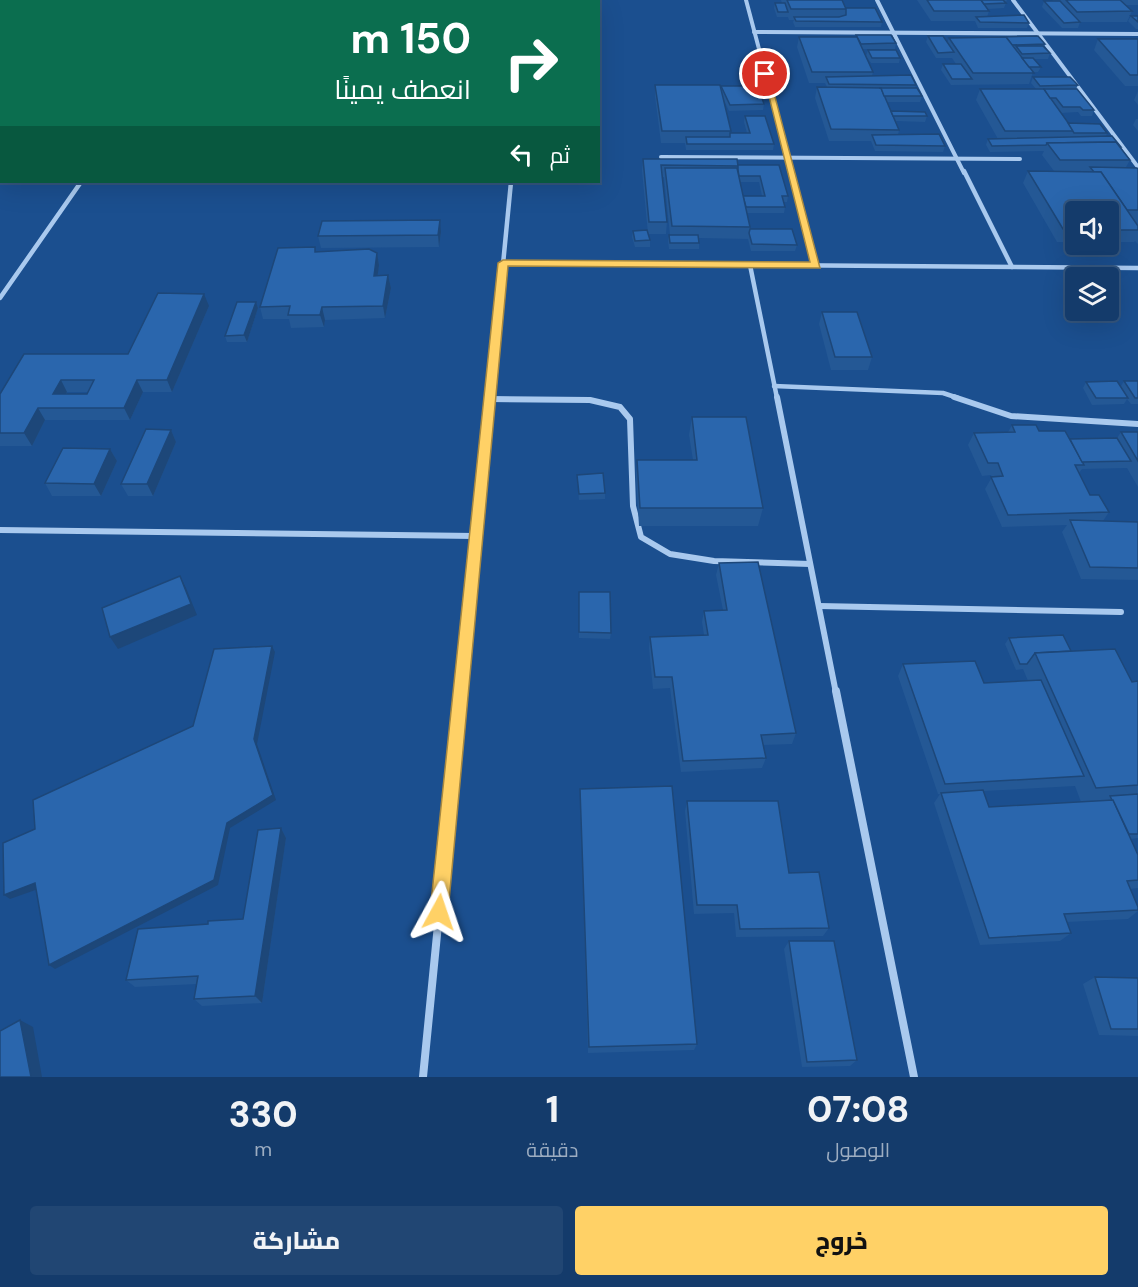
<!DOCTYPE html>
<html lang="ar">
<head>
<meta charset="utf-8">
<style>
  :root { --surface:#143b6b; --page:#214673; --text:#f1f3f6; --muted:#9dadc1; --line:#33557e; --accent:#ffd166 }
  body { margin:0; font-family:"DM Sans",Cairo,sans-serif; background:var(--page); color:var(--text); direction:rtl; height:100vh; display:flex; flex-direction:column; font-size:22px; white-space:nowrap }
  * { box-sizing:border-box; margin:0 }
  p { font-size:20px; color:var(--muted) }
  .icon { flex:none; width:33px; height:33px; fill:none; stroke:currentColor; stroke-width:2; stroke-linecap:round; stroke-linejoin:round }
  .map { position:relative; height:1077px; overflow:hidden; direction:ltr }
  .drawer { display:flex; flex-direction:column; background:var(--surface); flex:1 }
  .drawer>* { flex:none }
  .banner { position:absolute; left:0px; top:0px; width:600px; height:183px; box-shadow:0 6px 24px #0002,0 0 0 2px var(--line); direction:rtl; background:#0b6e4f; color:#fff; overflow:hidden }
  .fabs { position:absolute; left:1065px; top:201px; display:grid; gap:12px }
  .fabs a { display:grid; place-items:center; width:54px; height:54px; border-radius:6px; background:var(--surface); box-shadow:0 6px 24px #0002,0 0 0 2px var(--line); font-size:30px }
  .pin { position:absolute; display:grid; place-items:center; width:51px; height:51px; color:#fff; margin:-26px; border:3px solid #fff; border-radius:50%; box-shadow:0 2px 6px #0007 }
  .me { position:absolute; width:66px; margin:-33px; rotate:5deg; stroke-linejoin:round; filter:drop-shadow(0 0 4px #0008) }
  .turn { display:flex; align-items:center; gap:21px; height:126px; padding:0 30px; font-size:27px }
  .turn .icon { width:78px; height:78px; stroke-width:2.5 }
  .turn b { display:block; font-size:42px; line-height:51px }
  .then { display:flex; align-items:center; height:57px; padding:0 30px; background:#0003; gap:12px; font-size:22px }
  .eta { display:flex; justify-content:space-evenly; align-items:center; height:102px; text-align:center }
  .eta b { font-size:36px; font-weight:800; line-height:42px }
  .primary-button { display:flex; gap:12px; margin-top:auto; padding:12px 30px }
  .primary-button a { flex:1; height:69px; border-radius:6px; background:var(--accent); color:#111; font-size:24px; font-weight:800; line-height:69px; text-align:center }
  .primary-button a+a { background:var(--page); color:var(--text) }
  .map>svg:first-child { display:block }
  .lines { fill:none; stroke-linecap:round; stroke-linejoin:round }
  .minor-far3 { stroke:#a9c9ee; stroke-width:4 }
  .minor-far2 { stroke:#a9c9ee; stroke-width:4.5 }
  .minor-far1 { stroke:#a9c9ee; stroke-width:6 }
  .minor { stroke:#a9c9ee; stroke-width:8 }
  .wall { fill:#245895; fill-rule:evenodd }
  .shaded-wall { fill:#1d4779 }
  .building { fill:#2a66ad; stroke:#1d4779; stroke-width:1.5; fill-rule:evenodd }
  .route { fill:#ffd166; stroke:#a68842; stroke-width:1.5 }
</style>
</head>
<body>
<div class="map">
<svg width="1138" height="1077" viewBox="0 0 1138 1077">
  <rect width="100%" height="100%" fill="#1b4f8f"/>
  <g class="lines">
    <g class="minor-far3">
      <path d="M746,0L792,173"/>
      <path d="M877,0L964,173"/>
      <path d="M1013,0L1138,167"/>
      <path d="M754,32L1138,34"/>
      <path d="M661,157L1020,159"/>
    </g>
    <g class="minor-far2">
      <path d="M791,171L816,265"/>
      <path d="M964,171L1012,267"/>
      <path d="M503,263L1138,268"/>
      <path d="M750,265L777,398"/>
      <path d="M0,298L81,182"/>
      <path d="M774,386L943,393L958,398"/>
      <path d="M490,398L511,182"/>
    </g>
    <g class="minor-far1">
      <path d="M777,397L836,693"/>
      <path d="M954,397L1011,416L1138,424"/>
      <path d="M489,399L590,400L620,407L630,419L633,506L641,537L670,554L714,561L810,564"/>
      <path d="M0,530L475,536"/>
      <path d="M819,606L1121,612"/>
      <path d="M461,693L490,397"/>
    </g>
    <g class="minor">
      <path d="M836,691L914,1077"/>
      <path d="M423,1077L461,691"/>
    </g>
  </g>
  <g class="wall">
    <path d="M0,0H156L154,2H2V16L0,18Z"/>
    <path d="M248,0H268L248,1Z"/>
    <path d="M313,0H364L363,2H314Z"/>
    <path d="M364,0H443L442,2H364Z"/>
    <rect x="445" y="0" width="38" height="2"/>
    <path d="M781,0H842L846,8L882,22L881,27H795L793,22L794,20H789L788,17H777L774,8L775,3H782Z"/>
    <path d="M917,0H1007L1006,2H1005L1006,3L1004,8L988,9L989,11L987,17L1029,23L1027,28H978L975,21H931Z"/>
    <path d="M1052,0H1138V5H1125L1132,11L1127,22H1080L1078,28H1062L1042,7L1044,1H1053Z"/>
    <path d="M1131,16H1138V29H1136L1128,21Z"/>
    <path d="M856,35L896,43L895,49H863L873,72L872,76L916,85L915,88L922,96L920,102H887L891,111L927,116L925,122L896,121L899,130L898,135L945,146L943,152L875,151L871,141H829L815,98L817,87H827L825,83H809L797,47L799,37H856Z"/>
    <path d="M928,36L947,43L949,38L1045,44L1044,47L1050,53L1048,59H1034L1041,67L1038,72H1033L1029,84L951,85L941,70L943,64H956L952,58H936L926,42Z"/>
    <path d="M1098,39H1138V86H1125L1094,50Z"/>
    <path d="M868,50L900,58L899,63H871L866,56Z"/>
    <path d="M1033,77L1078,85L1076,89L1094,110L1092,116H1081L1078,112L1061,113L1068,123L1107,133L1106,136L1121,147L1120,148L1130,160L1126,167L1138,169V225L1135,221L1138,226V244L1135,241L1134,242H1108V212H1076V242H1057L1023,183L1028,171H1054L1042,155L1044,151L990,152L986,145L988,139H998L976,100L980,89H1036L1031,83Z"/>
    <path d="M655,85L720,87L764,104L763,110L729,111L723,98L730,133H747L744,122L745,116L774,144L773,150H686L685,143H661L655,96Z"/>
    <path d="M1138,91V105L1134,100Z"/>
    <path d="M1136,119H1138V131L1133,125Z"/>
    <path d="M643,159L738,165H779L788,196L787,202H784L785,207L784,213H747L750,227V229L797,245L795,251H751L748,239L699,238V249H669L668,241L669,235H670L664,177H662L667,222L666,234H648L642,171ZM740,182H759L762,196H743Z"/>
    <path d="M388,182H422L421,183H388Z"/>
    <path d="M633,231L650,240V247H635L632,237Z"/>
    <path d="M441,232L439,247L321,248L318,236Z"/>
    <path d="M377,253L379,265L377,276L388,275L391,288L385,318L325,320L324,327L291,328L289,319H263L260,307Z"/>
    <path d="M256,302L258,308L247,342H227L225,336Z"/>
    <path d="M209,306L172,392H143L130,420H45L32,446H0V394L128,354ZM67,392H88L87,394H67Z"/>
    <path d="M822,312L872,357L868,370H831L819,324Z"/>
    <path d="M1124,381H1138V404H1131L1127,399L1124,404L1092,405L1083,388L1086,382L1121,386Z"/>
    <path d="M692,417L763,508L758,526H639L636,478L637,460H693L689,435Z"/>
    <path d="M1012,425L1070,439L1117,438L1121,432H1138V487L1127,468L1082,469L1079,473L1090,495L1109,512L1103,521L1138,522V580L1081,579L1062,532L1067,525L1002,527L985,489L992,477L991,475L982,476L968,445L974,433L1008,432Z"/>
    <path d="M171,430L176,442L153,496H128L121,484Z"/>
    <path d="M110,449L117,461L101,496H52L45,483Z"/>
    <path d="M577,475L605,493V499L579,500Z"/>
    <path d="M719,563L796,733L792,744L763,745L766,758L762,768L681,772L670,688L653,689L649,648L650,637L704,635L702,622L704,611L723,610L716,575Z"/>
    <path d="M579,592L611,633L610,639L579,638Z"/>
    <path d="M1009,638L1071,651L1132,682L1138,681V838L1131,839L1138,855V888L1130,889L1138,907V911L1128,919L1067,922L1071,933L1060,941L980,945L934,803L940,794H938L898,676L903,664L984,683L1028,681L1023,669L1016,670L1005,644ZM1075,786L1081,802L989,807L984,791Z"/>
    <path d="M580,789L697,1044L694,1050L588,1053Z"/>
    <path d="M687,801L829,928L823,936L736,937L734,913L694,914L685,811Z"/>
    <path d="M281,828L286,838L262,1003L202,1006L194,999L197,984L135,987L126,980L208,924L243,919Z"/>
    <path d="M789,941L857,1060L850,1066L802,1067L784,949Z"/>
    <path d="M1095,977L1138,978V1036L1099,1035L1083,984Z"/>
  </g>
  <g class="shaded-wall">
    <path d="M2,0L3,2H2V16L0,18V3Z"/>
    <path d="M143,0H156L154,2H141Z"/>
    <path d="M2,107V124L0,126V108Z"/>
    <path d="M0,148H2V174L0,179Z"/>
    <path d="M440,220L441,232L439,247L438,235Z"/>
    <path d="M377,253L379,265L376,288L374,276Z"/>
    <path d="M388,275L391,288L385,318L383,306Z"/>
    <path d="M204,294L209,306L172,392L167,380Z"/>
    <path d="M256,302L258,308L247,342L244,335Z"/>
    <path d="M322,307L325,320L324,327L320,315Z"/>
    <path d="M61,380L67,392L60,406L53,394Z"/>
    <path d="M137,380L143,392L130,420L124,408Z"/>
    <path d="M38,408L45,420L32,446L24,433Z"/>
    <path d="M171,430L176,442L153,496L147,484Z"/>
    <path d="M110,449L117,461L101,496L94,484Z"/>
    <path d="M180,576L186,588L197,615L118,649L110,637Z"/>
    <path d="M272,646L275,652L257,744L276,800L230,828L218,885L55,969L49,965L227,823Z"/>
    <path d="M281,828L286,838L262,1003L255,996Z"/>
    <path d="M35,883L41,888L10,899L4,895Z"/>
    <path d="M20,1020L33,1027L42,1077H31Z"/>
  </g>
  <g class="building">
    <path d="M0,0H143L141,2H37V1L2,0L0,3Z"/>
    <rect x="364" y="0" width="15" height="2"/>
    <rect x="409" y="0" width="32" height="2"/>
    <path d="M452,0H477V2H451Z"/>
    <path d="M787,0H842L846,9H791Z"/>
    <path d="M927,0H981L989,11H934Z"/>
    <path d="M981,0H1003L1006,3L984,4Z"/>
    <path d="M1066,0H1120L1132,11L1077,12Z"/>
    <path d="M1044,1H1060L1080,22L1064,23Z"/>
    <path d="M775,3H785L788,12H778Z"/>
    <path d="M846,8H875L882,22L796,21L794,17H839L846,15Z"/>
    <path d="M1024,15L1029,23L980,22L976,17Z"/>
    <path d="M1131,16H1138V22Z"/>
    <path d="M856,35H891L896,43L861,44Z"/>
    <path d="M928,36H943L954,52L938,53Z"/>
    <path d="M1038,36L1045,44L1012,45L1006,37H1000Z"/>
    <path d="M799,37H857L873,72H812Z"/>
    <path d="M1006,37L1034,73H973L949,38Z"/>
    <path d="M1098,39H1138V75H1130Z"/>
    <path d="M1016,46H1043L1050,53L1022,54Z"/>
    <path d="M868,50H896L900,58H872Z"/>
    <path d="M1022,58H1033L1041,67H1029Z"/>
    <path d="M943,64H961L972,79H952Z"/>
    <path d="M911,75L916,85L829,84L826,77Z"/>
    <path d="M1033,77H1070L1078,85L1040,86Z"/>
    <path d="M655,85H720L731,131H662Z"/>
    <path d="M721,86H758L764,104L730,105Z"/>
    <path d="M817,87L881,88L899,130L831,129Z"/>
    <path d="M879,88H917L922,96H884L881,88Z"/>
    <path d="M980,89H1044L1074,131H1005Z"/>
    <path d="M1043,89H1077L1094,110H1083L1080,107H1063L1056,98H1050L1044,89Z"/>
    <path d="M891,111L925,112L927,116H893Z"/>
    <path d="M745,116H765L774,144H687L686,137H730V133H750Z"/>
    <rect x="0" y="123" width="2" height="25"/>
    <path d="M1068,123L1100,124L1107,133H1074Z"/>
    <path d="M939,134L945,146L876,145L872,135Z"/>
    <path d="M1112,136L1121,147H1119L1116,142L1047,143L1046,145L992,146L988,139Z"/>
    <path d="M1116,142L1130,160H1060L1047,143Z"/>
    <path d="M643,159H737L738,166L661,165L667,222H649Z"/>
    <path d="M738,165H779L788,196H782L785,207H746L743,196H765L760,176H739L738,170Z"/>
    <path d="M1090,167L1137,168L1138,169V210H1127L1101,172H1094Z"/>
    <path d="M665,168H737L750,227L672,226Z"/>
    <path d="M1028,171L1101,172L1138,226V230H1108V212H1076V230L1063,229Z"/>
    <path d="M440,220L438,235L318,236L322,221Z"/>
    <path d="M750,229H792L797,245L752,244L749,233Z"/>
    <path d="M647,230L650,240L635,241L633,231Z"/>
    <path d="M669,235H698L699,243H670Z"/>
    <path d="M315,247V252L369,249L377,253L374,276L388,275L383,306L322,307L320,315H288L290,306L260,307L278,248Z"/>
    <path d="M158,293L204,294L167,380H137L124,408H38L24,433H0V394L24,354H128ZM61,380H94L87,394H53Z"/>
    <path d="M237,302H256L244,335L225,336Z"/>
    <path d="M822,312H857L872,357H835Z"/>
    <path d="M1117,381L1128,398H1096L1086,382Z"/>
    <path d="M1124,381H1138V398H1135Z"/>
    <path d="M692,417H746L763,508H640L637,460H697Z"/>
    <path d="M1012,425H1036L1039,431H1065L1084,465H1075L1090,495H1099L1109,512L1008,515L991,477L1003,476L998,463H988L974,433L1015,432Z"/>
    <path d="M146,429L171,430L147,484H121Z"/>
    <path d="M1121,432H1138V461Z"/>
    <path d="M1117,438L1131,461L1082,462L1070,439Z"/>
    <path d="M63,448L110,449L94,484L45,483Z"/>
    <path d="M603,473L605,493L579,494L577,475Z"/>
    <path d="M1070,520L1138,522V568L1090,567Z"/>
    <path d="M758,562L796,733L761,735L766,758L683,761L672,677H655L650,637L708,635L704,611L727,610L719,563Z"/>
    <path d="M180,576L191,604L110,637L102,608Z"/>
    <path d="M579,592H610L611,633L579,632Z"/>
    <path d="M1063,635L1071,651L1035,653L1027,664H1020L1009,638Z"/>
    <path d="M272,646L254,739L273,795L227,823L214,880L49,965L35,883L4,895L3,843L35,829L33,800L193,726L214,649Z"/>
    <path d="M1115,649L1132,682L1138,681V785L1096,788L1035,653Z"/>
    <path d="M975,661L984,683L1041,680L1084,776L945,784L903,664Z"/>
    <path d="M672,786L697,1044L589,1047L580,789Z"/>
    <path d="M983,790L989,807L1113,800L1138,855V880L1127,881L1138,907V910L1064,914L1071,933L989,938L941,793Z"/>
    <path d="M1138,794V834H1129L1113,800H1112L1110,796Z"/>
    <path d="M687,801H778L789,873L819,872L829,928L740,929L737,905H697Z"/>
    <path d="M281,828L255,996L194,999L198,976L126,980L138,929L208,924V921L243,919L258,830Z"/>
    <path d="M789,941H834L857,1060L807,1062Z"/>
    <path d="M1095,977L1138,978V1029H1111Z"/>
    <path d="M20,1020L31,1077H0V1031Z"/>
  </g>
  <path class="route" d="M763,72L769,74L820,268L508,266L448,912L445,919L439,921L432,919L430,912L498,263L503,260L810,262Z"/>
</svg>
<div class="fabs">
<a><svg class="icon" aria-label="sound" viewBox="0 0 24 24"><path d="M4 9h4l5-4v14l-5-4H4zM17 9q2 3 0 6"/></svg></a>
<a><svg class="icon" aria-label="layers" viewBox="0 0 24 24"><path d="M12 4l9 5-9 5-9-5zM3 14l9 5 9-5"/></svg></a>
</div>
<div class="pin" style="left:765px;top:74px;background:#d93025"><svg class="icon" aria-label="arrive" viewBox="0 0 24 24"><path d="M6 21V4h12l-3 4 3 4H6"/></svg></div>
<svg class="me" style="left:439px;top:912px" viewBox="-20 -20 40 40"><path d="M0-17L14 15 0 8-14 15z" fill="#ffd166" stroke="#fff" stroke-width="4"/></svg>
<div class="banner">
<div class="turn"><svg class="icon" aria-label="right" viewBox="0 0 24 24"><path d="M7 20v-9h11M14 6l5 5-5 5"/></svg><div><b>150 m</b>انعطف يمينًا</div></div>
<div class="then">ثم<svg class="icon" aria-label="left" viewBox="0 0 24 24"><path d="M17 20v-9H6M10 6l-5 5 5 5"/></svg></div>
</div>
</div>
<section class="drawer">
<div class="eta">
<div><b>07:08</b><p>الوصول</p></div>
<div><b>1</b><p>دقيقة</p></div>
<div><b>330</b><p>m</p></div>
</div>
<div class="primary-button"><a>خروج</a><a>مشاركة</a></div>
</section>
</body>
</html>
